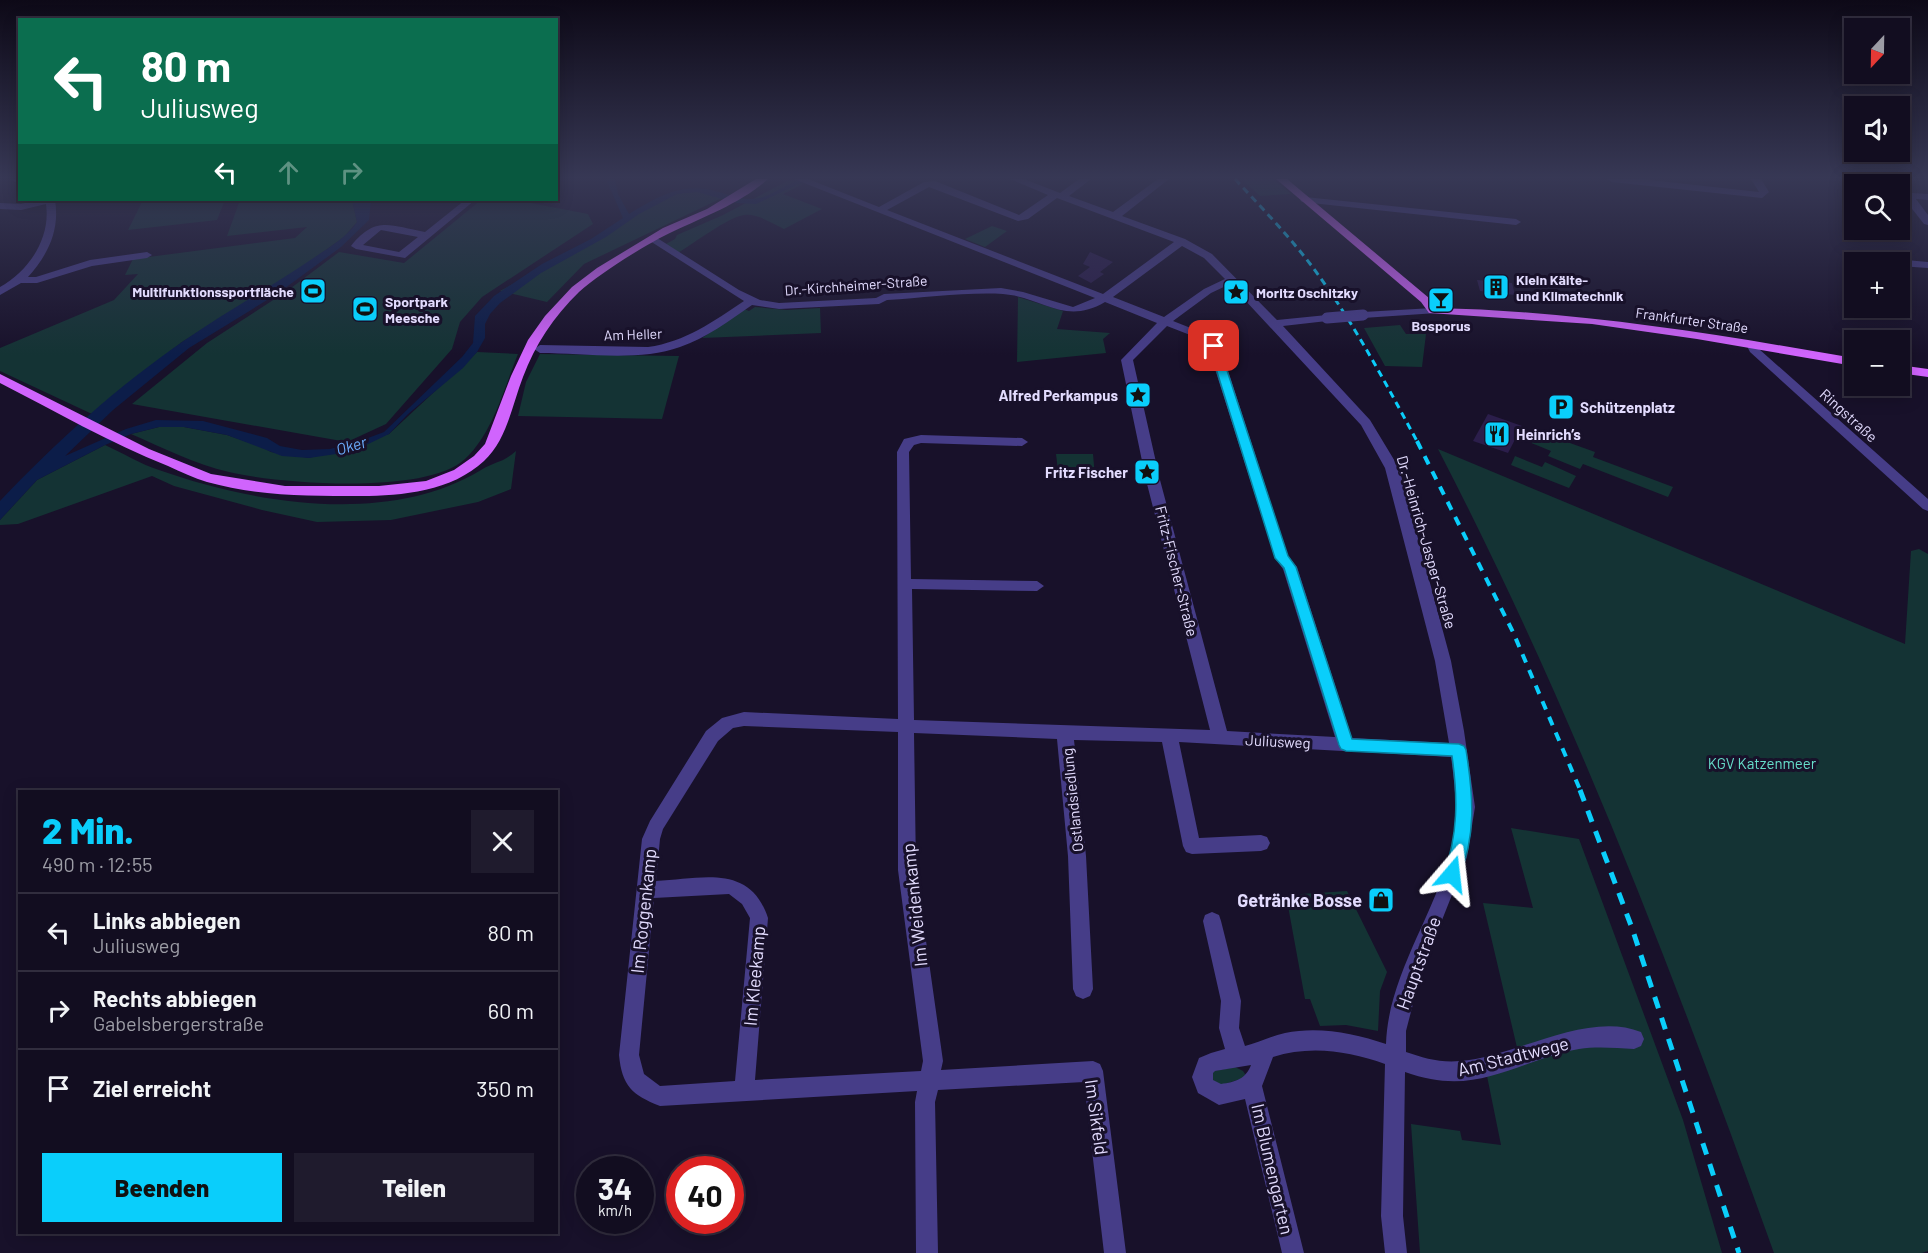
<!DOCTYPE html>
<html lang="de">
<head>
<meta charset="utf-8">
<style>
  :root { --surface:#120d20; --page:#1f1b2d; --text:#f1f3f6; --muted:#9c9ca5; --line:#312d3e; --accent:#0acefb }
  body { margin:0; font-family:Barlow,sans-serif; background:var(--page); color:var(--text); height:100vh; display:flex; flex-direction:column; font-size:22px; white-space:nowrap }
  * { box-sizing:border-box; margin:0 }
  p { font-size:20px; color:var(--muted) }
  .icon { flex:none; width:33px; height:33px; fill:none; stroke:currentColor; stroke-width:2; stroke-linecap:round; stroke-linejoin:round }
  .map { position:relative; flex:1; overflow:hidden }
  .panel { position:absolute; left:18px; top:790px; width:540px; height:444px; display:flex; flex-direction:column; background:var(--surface); border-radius:0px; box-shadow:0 3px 15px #0003,0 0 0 2px var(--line) }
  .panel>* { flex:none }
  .banner { position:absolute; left:18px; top:18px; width:540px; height:183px; border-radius:0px; box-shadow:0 3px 15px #0003,0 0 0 2px var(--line); background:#0b6e4f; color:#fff; overflow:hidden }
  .needle { width:39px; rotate:202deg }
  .fabs { position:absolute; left:1844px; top:18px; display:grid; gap:12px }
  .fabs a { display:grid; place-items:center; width:66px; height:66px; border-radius:0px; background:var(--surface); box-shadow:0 3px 15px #0003,0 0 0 2px var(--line); font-size:30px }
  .speed { position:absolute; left:576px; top:1156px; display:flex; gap:12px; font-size:30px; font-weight:700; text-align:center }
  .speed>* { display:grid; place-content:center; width:78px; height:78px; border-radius:50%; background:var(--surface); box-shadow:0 3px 15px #0003,0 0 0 2px var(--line); line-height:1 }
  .speed small { font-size:15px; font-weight:400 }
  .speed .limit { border:9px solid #d22; background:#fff; color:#111 }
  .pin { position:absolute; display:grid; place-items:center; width:51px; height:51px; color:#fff; margin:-26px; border-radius:12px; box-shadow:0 3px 9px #0006 }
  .me { position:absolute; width:66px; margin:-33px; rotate:17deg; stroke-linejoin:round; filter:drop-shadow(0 0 4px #0008) }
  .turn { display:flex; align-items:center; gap:21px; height:126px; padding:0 24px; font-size:27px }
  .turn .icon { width:78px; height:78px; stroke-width:2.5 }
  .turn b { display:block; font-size:42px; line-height:51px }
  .lanes { display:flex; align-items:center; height:57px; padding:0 24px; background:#0003; justify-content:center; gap:30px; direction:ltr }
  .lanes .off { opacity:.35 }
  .round { display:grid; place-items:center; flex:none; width:63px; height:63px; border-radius:0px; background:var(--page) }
  .overview { display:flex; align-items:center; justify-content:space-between; height:102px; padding:0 24px }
  h1 { font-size:36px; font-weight:800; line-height:45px; color:var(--accent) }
  .primary-button { display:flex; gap:12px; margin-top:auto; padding:12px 24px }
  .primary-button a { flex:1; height:69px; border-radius:0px; background:var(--accent); color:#111; font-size:24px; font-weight:800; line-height:69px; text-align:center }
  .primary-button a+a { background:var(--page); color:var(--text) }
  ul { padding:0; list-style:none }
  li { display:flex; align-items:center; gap:18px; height:78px; padding:0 24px; border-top:2px solid var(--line) }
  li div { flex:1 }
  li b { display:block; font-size:22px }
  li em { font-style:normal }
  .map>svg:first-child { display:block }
  .green { fill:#143334 }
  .water { fill:#0c1d49 }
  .building { fill:#2b1e4b }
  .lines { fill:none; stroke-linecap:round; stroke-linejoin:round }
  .minor { fill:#463d88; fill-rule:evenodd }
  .major { fill:#d064fd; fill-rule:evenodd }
  .rail-far2 { stroke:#0acefb; stroke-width:3; stroke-dasharray:7 5; stroke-linecap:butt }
  .rail-far1 { stroke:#0acefb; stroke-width:4; stroke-dasharray:9 8; stroke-linecap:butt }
  .rail { stroke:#0acefb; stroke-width:5; stroke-dasharray:12 10; stroke-linecap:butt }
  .minor-bridge { stroke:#463d88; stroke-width:11 }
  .route { fill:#0acefb; stroke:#0686a3; stroke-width:1.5 }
  .labels { text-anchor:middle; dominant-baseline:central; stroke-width:6; stroke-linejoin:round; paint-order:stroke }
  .far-poi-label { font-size:14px; font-weight:bold; fill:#e2dbfe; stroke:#18112a; text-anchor:start }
  .far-street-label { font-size:14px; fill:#e2dbfe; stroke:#18112a }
  .poi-label { font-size:15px; font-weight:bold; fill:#e2dbfe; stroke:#18112a; text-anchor:end }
  .street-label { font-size:15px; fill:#e2dbfe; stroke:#18112a }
  .park-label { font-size:15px; fill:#66dfcb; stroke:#18112a }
  .water-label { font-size:16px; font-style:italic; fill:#6badfd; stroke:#18112a }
  .near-poi-label { font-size:18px; font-weight:bold; fill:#e2dbfe; stroke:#18112a; text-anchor:end }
  .near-street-label { font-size:18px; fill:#e2dbfe; stroke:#18112a }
</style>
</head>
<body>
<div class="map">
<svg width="1928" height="1253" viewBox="0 0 1928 1253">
  <rect width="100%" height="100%" fill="#18112a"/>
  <g class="green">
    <path d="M1241,179H1273L1291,194L1260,196Z"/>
    <path d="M789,180L803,184L783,194L822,209L784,229C773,224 757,213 744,215C728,217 693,244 678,253L664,245L675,239L677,235L723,215Z"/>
    <path d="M684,190H699L726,196L584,264L547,302L500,291L611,230L626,218Z"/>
    <path d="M143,200H225L217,220L128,230Z"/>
    <path d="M240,200H352L357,222L344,237L289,276L182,342L92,414L0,371V348L114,300L138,274L125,275L133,259L295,238L307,227L227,236Z"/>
    <path d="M481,200H515L588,214L593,224L482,297L460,322L452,349L386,424L347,442L132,404L207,343L287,291L339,252L404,263Z"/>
    <path d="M992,226L1007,231L985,247L965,239Z"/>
    <path d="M1018,297L1063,311L1057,329L1110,333L1103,339L1106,353L1017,362Z"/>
    <path d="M755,307L787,310L820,308L821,333L702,338L744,309L749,311Z"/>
    <path d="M1400,325L1406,334H1426L1422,367L1385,366L1364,328Z"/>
    <path d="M477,352L518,354C504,388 493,433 465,459C428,495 278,484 229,472C195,464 163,448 131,434L159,427H184L227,435L262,447L271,452L309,458L389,434Z"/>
    <path d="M540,354L679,356L662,419L518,416L526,382Z"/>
    <path d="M1542,433L1595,452L1593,457L1673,487L1668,497L1583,464L1580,469L1548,456L1551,451L1524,440L1527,434L1540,438Z"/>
    <path d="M105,445C123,453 140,464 159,470C255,504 389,526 481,470C495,461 501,464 516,451L511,489L478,502L391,520L317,522L262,510L174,486L152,476L18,524L0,525V520L37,480Z"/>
    <path d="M1438,449L1905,644L1911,551L1919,549L1928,554V1251L1922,1253H1774C1676,980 1572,707 1438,449Z"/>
    <path d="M1056,454H1093L1095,477L1059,479Z"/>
    <path d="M1515,456L1542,467L1545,462L1576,476L1569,488L1511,465Z"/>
    <path d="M1511,828L1579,839L1683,1120L1722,1253H1420L1411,1124L1460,1131L1462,1140L1501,1145L1485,1066L1519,1056L1483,903L1533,908Z"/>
    <path d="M1347,891L1387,972L1380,991L1378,1031L1346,1025L1320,1026L1310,999H1305L1286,895Z"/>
    <path d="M1235,1067L1243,1071L1247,1077L1215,1087L1209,1072Z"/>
  </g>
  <path class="water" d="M606,179H615L618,194L629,214C655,198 680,183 711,190C724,193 739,200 752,199C772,199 788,179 809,179L756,204L737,203L697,192L677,194L639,214L606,237L541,273L500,303L490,314L485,324V338L477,352L463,368L408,414L389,434L362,447L336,454L309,458L282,456L227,435L184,427H159L131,434L105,445L37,480L0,520V501C56,442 118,386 185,340C228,310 273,286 315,257C330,247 347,237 357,222L352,200H371L369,220L341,247L277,294L189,348L113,410L65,456L126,429L156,420L203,421L267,438L280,446L302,450L330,449L360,441L384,432L462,357L473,343L475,316L494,296L542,264L591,239L623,218Z"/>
  <g class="building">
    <path d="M1090,252L1113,262L1100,272L1104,274L1091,283L1078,276L1090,267L1083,264Z"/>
    <path d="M1477,280L1512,283L1515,295L1480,291Z"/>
    <path d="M1488,414L1522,426L1508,453L1473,441Z"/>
  </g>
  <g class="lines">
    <g class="minor">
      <path d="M11,179H20V183L13,181Z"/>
      <path d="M794,179H808L879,207L924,182L935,181L1019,215L1048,195L1010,179H1024L1060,193L1079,179H1091L1069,196L1113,212L1158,179H1169L1122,216L1185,239L1212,254L1277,320L1327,315L1333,318L1327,321L1283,326L1370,420L1399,468L1451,661L1464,731L1475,807L1467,857L1421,973L1406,1031V1052C1423,1058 1441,1063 1460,1061C1515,1057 1587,1010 1641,1032L1644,1039L1641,1046L1634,1049C1616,1048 1597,1046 1579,1049C1512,1062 1477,1098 1405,1072L1403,1216L1407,1253H1385L1381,1216L1385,1064C1349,1051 1310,1045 1273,1057L1262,1086L1304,1253H1282L1245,1099L1219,1105L1198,1093L1192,1077L1199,1058L1211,1053L1225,1049L1219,1028L1221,1001L1203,921L1205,915L1212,912L1219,915L1221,921L1241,1001L1239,1028L1245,1046C1258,1043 1271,1036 1285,1033C1318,1026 1354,1033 1386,1044C1388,978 1432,918 1449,857C1459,821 1456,793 1451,757L1179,742L1199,838L1261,835L1267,837L1270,843L1267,849L1261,851L1192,854L1186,852L1183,846L1162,742L1074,740L1086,856L1093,989L1090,996L1083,999L1076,996L1073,989L1068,856L1057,739L914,733L916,870L943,1061L941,1070L1093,1061L1100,1064L1103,1071L1126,1253H1104L1084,1082L938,1090L935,1102L938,1253H916L915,1102L917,1091L660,1106C632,1095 622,1086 619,1055L642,839L650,821L706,731L722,718L744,712L898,719L897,452L904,439L921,435L1022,438L1028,442L1022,446L921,443L914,445L909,452L911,579L1037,581L1044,586L1037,591L912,589L914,720L1210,730L1146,480L1121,360L1157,323L1105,302C1064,326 1043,297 1003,294C965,292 925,298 887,300L879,304L779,309L752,305C729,321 706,338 680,347C639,362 583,353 540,353L534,349L540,345L648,347C685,342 714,321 744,301L650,241V237L654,236L739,290L760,300L779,303L876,298L884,294L1001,288L1023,292L1073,307L1095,298ZM929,187L1018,221L1028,219L1057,198L1174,242L1103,294L887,210ZM1182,246L1204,258L1225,279L1204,289L1164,317L1113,297ZM1230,284L1361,425L1385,468L1435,661L1449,743L1352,738L1297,567L1288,556L1220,346L1211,336L1173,321L1211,293ZM1167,326L1203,340L1208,347L1275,558L1283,569L1335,737L1227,731L1160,480L1133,360ZM744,726L898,732V870L923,1061L921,1071L755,1080L768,918C750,863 701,879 656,881L660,839L663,829L718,741L733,728ZM729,894L742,904L750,918L735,1081L660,1086L644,1074L639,1055L654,898ZM1251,1065C1246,1079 1235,1082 1221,1084L1213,1080V1073L1215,1071Z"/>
      <path d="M1607,179H1641L1759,192L1751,179H1761L1769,192L1762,198L1612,182Z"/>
      <path d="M1891,179H1901L1912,193L1928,194V200L1916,199L1928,215V225L1924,224L1902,196L1899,184H1895Z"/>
      <path d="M1305,197L1516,219L1521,222L1516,225L1302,202L1300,200Z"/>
      <path d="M38,200H55C60,230 48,255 28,277H36L90,260L147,252L152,255L147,258L92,266L37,283H21L0,295V287C29,271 51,238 46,204L21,210L0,209V203L21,204Z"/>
      <path d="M465,200H475L405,258L356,249L351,246C376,215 390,226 425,232ZM381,230L418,237L399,252L363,245Z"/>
      <path d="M1872,257L1928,262V268L1899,266V262H1868V258Z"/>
      <path d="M1433,308L1437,309V313L1363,318L1357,315L1363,312Z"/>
      <path d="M1752,341L1756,342L1759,349L1928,499V511L1923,509L1750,352L1746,344Z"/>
    </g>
    <g class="major">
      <path d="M756,179H768C743,202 704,217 674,231C648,243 600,273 579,292C554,316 535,345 523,377C512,405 507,440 484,461C452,491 402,496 361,496C309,496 257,496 207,482C194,478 181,472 168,466C110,443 55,411 0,383V374L149,449L211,474L285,486H379L426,481L454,470L474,456L485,444L511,376L528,340L545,316L572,287L597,268L663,228L707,209Z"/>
      <path d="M1276,179H1287L1429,298L1436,308C1577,311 1715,334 1854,358V366L1697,339L1592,324L1429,313L1421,302Z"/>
      <path d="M1899,365L1928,369V377L1899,373Z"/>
    </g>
    <path class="rail-far2" d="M1235,179C1261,207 1288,235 1311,265C1353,321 1385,382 1418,443"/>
    <path class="rail-far1" d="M1417,441L1513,632L1581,792"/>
    <path class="rail" d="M1580,790L1632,928L1739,1253"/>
    <path class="minor-bridge" d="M1327,318L1363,315"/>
  </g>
  <linearGradient id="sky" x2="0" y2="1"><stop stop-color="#0d0917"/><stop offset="0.5" stop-color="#373855"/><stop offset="1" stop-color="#373855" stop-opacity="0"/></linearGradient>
  <rect width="1928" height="355" fill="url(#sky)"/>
  <path class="route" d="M1214,343L1219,346L1288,556L1296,567L1352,739L1459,744L1464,746L1466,750C1473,794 1477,837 1458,879L1452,881L1446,879L1444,874C1458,834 1458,798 1452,756L1346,751L1341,749L1339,745L1284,568L1275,558L1209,346Z"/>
  <defs>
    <symbol id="building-square" viewBox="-11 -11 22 22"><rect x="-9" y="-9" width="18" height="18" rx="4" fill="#0acefb" stroke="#18112a"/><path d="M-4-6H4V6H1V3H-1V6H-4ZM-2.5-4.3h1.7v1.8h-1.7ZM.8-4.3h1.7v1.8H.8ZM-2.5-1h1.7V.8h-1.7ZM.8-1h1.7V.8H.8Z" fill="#111"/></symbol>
    <symbol id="stadium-square" viewBox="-11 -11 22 22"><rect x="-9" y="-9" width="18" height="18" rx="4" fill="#0acefb" stroke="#18112a"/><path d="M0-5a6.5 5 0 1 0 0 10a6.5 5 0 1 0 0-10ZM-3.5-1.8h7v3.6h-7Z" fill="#111"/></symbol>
    <symbol id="sight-square" viewBox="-11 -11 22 22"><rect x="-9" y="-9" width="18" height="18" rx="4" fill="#0acefb" stroke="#18112a"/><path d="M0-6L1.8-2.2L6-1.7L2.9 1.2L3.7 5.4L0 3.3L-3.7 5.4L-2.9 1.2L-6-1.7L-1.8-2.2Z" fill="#111"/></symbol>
    <symbol id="bar-square" viewBox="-11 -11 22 22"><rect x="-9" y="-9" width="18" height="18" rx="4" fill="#0acefb" stroke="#18112a"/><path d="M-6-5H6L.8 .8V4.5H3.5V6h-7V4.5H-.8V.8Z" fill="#111"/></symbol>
    <symbol id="parking-square" viewBox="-11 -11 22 22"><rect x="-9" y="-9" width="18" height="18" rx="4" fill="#0acefb" stroke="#18112a"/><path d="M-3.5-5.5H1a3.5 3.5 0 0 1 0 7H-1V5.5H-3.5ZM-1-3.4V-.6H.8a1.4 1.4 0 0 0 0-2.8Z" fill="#111"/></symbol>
    <symbol id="restaurant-square" viewBox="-11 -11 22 22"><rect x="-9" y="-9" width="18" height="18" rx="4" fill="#0acefb" stroke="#18112a"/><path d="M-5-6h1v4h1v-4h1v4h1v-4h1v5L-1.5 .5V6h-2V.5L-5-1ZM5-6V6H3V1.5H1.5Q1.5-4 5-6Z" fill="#111"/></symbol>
    <symbol id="shop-square" viewBox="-11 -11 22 22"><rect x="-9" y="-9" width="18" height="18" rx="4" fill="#0acefb" stroke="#18112a"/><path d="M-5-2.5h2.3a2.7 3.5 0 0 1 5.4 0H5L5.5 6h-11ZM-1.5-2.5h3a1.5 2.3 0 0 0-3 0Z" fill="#111"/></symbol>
  </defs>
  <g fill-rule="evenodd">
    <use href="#building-square" x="1481" y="272" width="30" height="30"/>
    <use href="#stadium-square" x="298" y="276" width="30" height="30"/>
    <use href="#sight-square" x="1221" y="277" width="30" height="30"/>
    <use href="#bar-square" x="1426" y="285" width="30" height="30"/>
    <use href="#stadium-square" x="350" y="294" width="30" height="30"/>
    <use href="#sight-square" x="1123" y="380" width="30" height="30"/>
    <use href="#parking-square" x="1546" y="392" width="30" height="30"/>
    <use href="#restaurant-square" x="1482" y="419" width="30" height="30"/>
    <use href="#sight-square" x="1132" y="457" width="30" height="30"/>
    <use href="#shop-square" x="1366" y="885" width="30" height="30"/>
  </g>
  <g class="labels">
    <g class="far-poi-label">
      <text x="1516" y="279">Klein Kälte-<tspan x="1516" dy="16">und Klimatechnik</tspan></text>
      <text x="294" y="291" text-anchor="end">Multifunktionssportfläche</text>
      <text x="1256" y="292">Moritz Oschitzky</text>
      <text x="385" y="301">Sportpark<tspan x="385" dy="16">Meesche</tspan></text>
      <text x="1441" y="325" text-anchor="middle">Bosporus</text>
    </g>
    <g class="far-street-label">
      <text transform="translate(856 285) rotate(-4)">Dr.-Kirchheimer-Straße</text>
      <text transform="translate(1692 320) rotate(8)">Frankfurter Straße</text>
      <text transform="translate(633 334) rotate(-2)">Am Heller</text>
    </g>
    <g class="poi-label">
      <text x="1118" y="395">Alfred Perkampus</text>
      <text x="1580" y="407" text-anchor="start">Schützenplatz</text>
      <text x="1516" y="434" text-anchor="start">Heinrich’s</text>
      <text x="1128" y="472">Fritz Fischer</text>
    </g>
    <g class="street-label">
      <text transform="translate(1849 415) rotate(42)">Ringstraße</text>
      <text transform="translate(1427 542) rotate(74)">Dr.-Heinrich-Jasper-Straße</text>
      <text transform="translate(1177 571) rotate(76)">Fritz-Fischer-Straße</text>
      <text transform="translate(1278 741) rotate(3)">Juliusweg</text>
      <text transform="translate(1072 800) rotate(-96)">Ostlandsiedlung</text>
    </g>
    <g class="park-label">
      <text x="1762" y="763">KGV Katzenmeer</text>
    </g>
    <g class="water-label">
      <text transform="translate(351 445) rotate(-16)">Oker</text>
    </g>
    <g class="near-poi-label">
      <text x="1362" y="900">Getränke Bosse</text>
    </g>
    <g class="near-street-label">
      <text transform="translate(914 905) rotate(-96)">Im Weidenkamp</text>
      <text transform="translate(643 911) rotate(-84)">Im Roggenkamp</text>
      <text transform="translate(1418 963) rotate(-70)">Hauptstraße</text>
      <text transform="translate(754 976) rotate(-85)">Im Kleekamp</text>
      <text transform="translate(1513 1056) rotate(-14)">Am Stadtwege</text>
      <text transform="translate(1097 1117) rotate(82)">Im Sikfeld</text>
      <text transform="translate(1273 1169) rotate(77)">Im Blumengarten</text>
    </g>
  </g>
</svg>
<div class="fabs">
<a><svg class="needle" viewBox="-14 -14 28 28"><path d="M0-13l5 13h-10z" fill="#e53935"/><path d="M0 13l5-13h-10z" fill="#9c9ca5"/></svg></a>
<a><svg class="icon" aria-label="sound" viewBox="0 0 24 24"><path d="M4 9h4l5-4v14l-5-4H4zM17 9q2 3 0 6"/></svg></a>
<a><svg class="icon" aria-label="search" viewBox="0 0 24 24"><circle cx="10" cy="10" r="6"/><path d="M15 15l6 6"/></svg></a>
<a>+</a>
<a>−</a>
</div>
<div class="speed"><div>34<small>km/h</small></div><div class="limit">40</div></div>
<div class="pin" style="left:1214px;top:346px;background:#d93025"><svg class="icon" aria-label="arrive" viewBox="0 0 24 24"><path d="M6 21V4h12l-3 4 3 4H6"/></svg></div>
<svg class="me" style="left:1452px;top:874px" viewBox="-20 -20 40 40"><path d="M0-17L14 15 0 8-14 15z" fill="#0acefb" stroke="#fff" stroke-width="4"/></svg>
<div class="banner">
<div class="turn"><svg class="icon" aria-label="left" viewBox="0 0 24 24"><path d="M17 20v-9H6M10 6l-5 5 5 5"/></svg><div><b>80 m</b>Juliusweg</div></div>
<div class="lanes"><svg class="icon" aria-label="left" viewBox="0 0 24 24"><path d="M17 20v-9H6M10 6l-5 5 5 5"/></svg><svg class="icon off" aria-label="ahead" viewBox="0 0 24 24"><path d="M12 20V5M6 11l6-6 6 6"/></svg><svg class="icon off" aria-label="right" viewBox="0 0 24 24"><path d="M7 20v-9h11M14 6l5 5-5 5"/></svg></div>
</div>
<section class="panel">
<div class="overview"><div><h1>2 Min.</h1><p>490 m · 12:55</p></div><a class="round"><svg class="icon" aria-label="close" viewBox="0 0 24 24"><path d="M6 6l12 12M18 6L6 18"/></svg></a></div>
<ul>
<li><svg class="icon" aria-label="left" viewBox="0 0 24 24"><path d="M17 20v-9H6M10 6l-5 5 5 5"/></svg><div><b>Links abbiegen</b><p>Juliusweg</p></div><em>80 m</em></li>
<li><svg class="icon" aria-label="right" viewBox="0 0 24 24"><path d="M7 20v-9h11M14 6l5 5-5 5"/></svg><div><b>Rechts abbiegen</b><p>Gabelsbergerstraße</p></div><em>60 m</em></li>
<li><svg class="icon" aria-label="arrive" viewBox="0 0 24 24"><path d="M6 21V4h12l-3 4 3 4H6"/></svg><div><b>Ziel erreicht</b></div><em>350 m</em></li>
</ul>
<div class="primary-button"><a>Beenden</a><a>Teilen</a></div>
</section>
</div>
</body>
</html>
